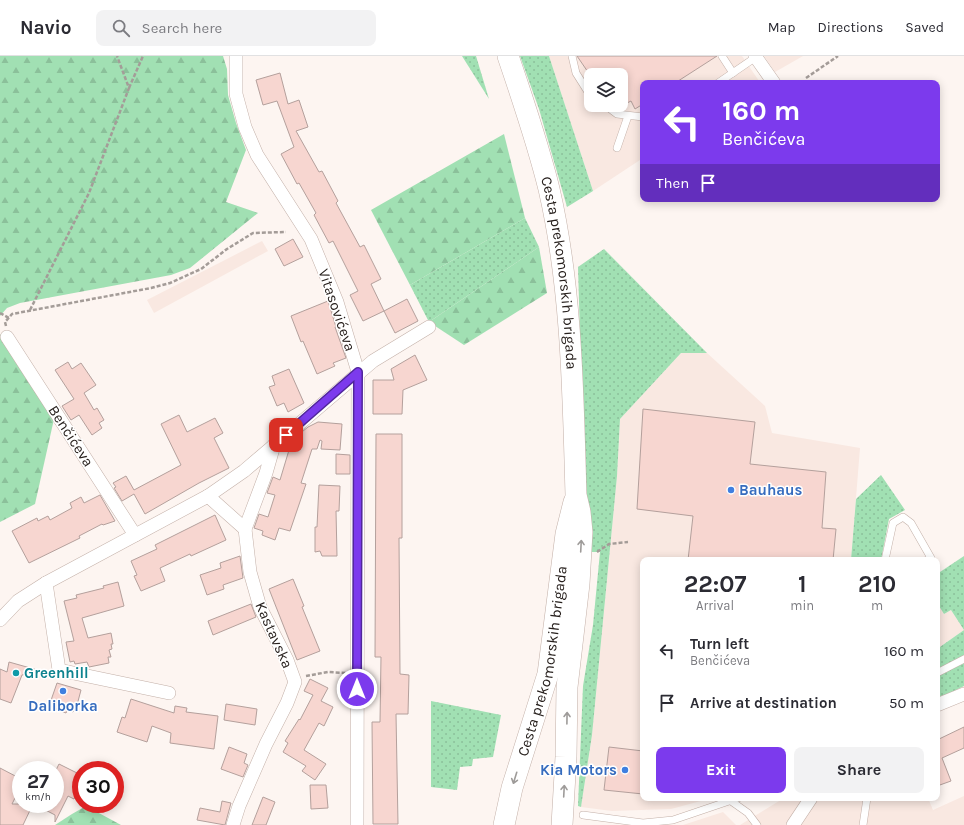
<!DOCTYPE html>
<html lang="en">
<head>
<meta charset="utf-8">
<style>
  :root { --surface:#fff; --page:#f2f2f3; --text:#2b2b33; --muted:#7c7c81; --line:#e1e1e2; --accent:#7c3aed }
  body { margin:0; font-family:Karla,sans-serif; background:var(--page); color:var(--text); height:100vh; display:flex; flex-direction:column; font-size:15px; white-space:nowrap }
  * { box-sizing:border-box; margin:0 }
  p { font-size:13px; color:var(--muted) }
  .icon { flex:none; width:22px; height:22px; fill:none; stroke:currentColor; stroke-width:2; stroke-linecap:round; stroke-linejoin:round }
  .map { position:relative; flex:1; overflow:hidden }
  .panel { position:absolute; left:640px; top:501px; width:300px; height:244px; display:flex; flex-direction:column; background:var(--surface); border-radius:8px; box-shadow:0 2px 10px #0003 }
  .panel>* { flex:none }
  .banner { position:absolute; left:640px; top:24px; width:300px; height:122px; border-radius:8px; box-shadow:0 2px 10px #0003; background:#7c3aed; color:#fff; overflow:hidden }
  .buttons { position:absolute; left:584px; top:12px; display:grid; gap:8px }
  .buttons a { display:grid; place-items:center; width:44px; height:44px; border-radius:8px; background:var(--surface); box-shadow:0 2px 10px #0003; font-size:20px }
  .speed { position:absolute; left:12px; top:705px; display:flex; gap:8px; font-size:20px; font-weight:700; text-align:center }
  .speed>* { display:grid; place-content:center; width:52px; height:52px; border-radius:50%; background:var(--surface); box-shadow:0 2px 10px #0003; line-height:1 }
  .speed small { font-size:10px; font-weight:400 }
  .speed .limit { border:6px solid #d22; background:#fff; color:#111 }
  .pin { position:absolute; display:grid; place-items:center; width:34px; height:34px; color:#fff; margin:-17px; border-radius:8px; box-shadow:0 2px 6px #0006 }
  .me { position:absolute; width:44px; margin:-22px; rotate:0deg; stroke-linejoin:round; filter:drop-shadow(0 0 3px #0008) }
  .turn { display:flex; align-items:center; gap:14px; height:84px; padding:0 16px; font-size:18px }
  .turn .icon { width:52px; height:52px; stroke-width:2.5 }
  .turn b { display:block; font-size:28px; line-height:34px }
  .then { display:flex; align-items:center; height:38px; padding:0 16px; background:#0003; gap:8px; font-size:15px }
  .eta { display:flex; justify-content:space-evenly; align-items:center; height:68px; text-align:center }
  .eta b { font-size:24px; font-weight:700; line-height:28px }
  .cta { display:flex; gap:8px; margin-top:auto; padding:8px 16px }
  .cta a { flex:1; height:46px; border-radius:8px; background:var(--accent); color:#fff; font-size:16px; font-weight:700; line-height:46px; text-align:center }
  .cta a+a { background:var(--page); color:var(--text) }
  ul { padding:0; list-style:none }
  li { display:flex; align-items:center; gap:12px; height:52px; padding:0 16px }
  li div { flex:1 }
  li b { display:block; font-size:15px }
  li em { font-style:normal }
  header { display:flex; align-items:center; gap:24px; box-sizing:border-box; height:56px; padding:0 20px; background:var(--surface); border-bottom:1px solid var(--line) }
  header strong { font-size:19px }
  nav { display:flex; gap:22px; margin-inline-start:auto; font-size:14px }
  .search { width:280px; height:36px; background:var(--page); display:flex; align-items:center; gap:10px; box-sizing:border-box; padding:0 14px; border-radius:8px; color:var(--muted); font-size:15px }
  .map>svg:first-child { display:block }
  .built { fill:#f9e8e1; fill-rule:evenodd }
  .grass { fill:url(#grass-dots) }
  .forest { fill:url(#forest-firs) }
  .building { fill:#f7d6d0; stroke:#b4a09c }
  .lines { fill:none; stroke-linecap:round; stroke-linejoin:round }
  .service-casing { stroke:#c3b0a8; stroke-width:8 }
  .minor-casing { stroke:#c3b0a8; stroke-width:14 }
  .primary-casing { stroke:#c3b0a8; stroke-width:22 }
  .path { stroke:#a49c98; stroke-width:2.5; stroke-dasharray:4 2; stroke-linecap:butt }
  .service { stroke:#fff; stroke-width:7 }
  .minor { stroke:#fff; stroke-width:13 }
  .primary { stroke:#fff; stroke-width:21 }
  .oneway { stroke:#9e9b99 }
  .route-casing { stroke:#51269a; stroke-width:10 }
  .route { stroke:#7c3aed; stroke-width:7 }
  .shop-dot { fill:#3f7fe0; stroke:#fff; stroke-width:1.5 }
  .culture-dot { fill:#0f9aa8; stroke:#fff; stroke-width:1.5 }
  .labels { text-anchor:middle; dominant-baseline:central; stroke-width:3; stroke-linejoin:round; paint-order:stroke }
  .street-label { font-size:15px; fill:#27201d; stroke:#fff }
  .shop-label { font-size:15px; font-weight:bold; fill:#366cbe; stroke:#fff; text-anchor:start }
  .culture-label { font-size:15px; font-weight:bold; fill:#0d838f; stroke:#fff; text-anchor:start }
</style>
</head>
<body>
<header>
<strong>Navio</strong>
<div class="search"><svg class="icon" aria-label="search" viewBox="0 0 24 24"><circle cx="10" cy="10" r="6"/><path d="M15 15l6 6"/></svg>Search here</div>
<nav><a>Map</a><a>Directions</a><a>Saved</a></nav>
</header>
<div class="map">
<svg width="964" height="769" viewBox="0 0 964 769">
  <defs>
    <pattern id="grass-dots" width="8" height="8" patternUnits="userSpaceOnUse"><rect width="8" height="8" fill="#a1e0b3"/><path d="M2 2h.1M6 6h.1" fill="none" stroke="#8bc09a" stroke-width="1.8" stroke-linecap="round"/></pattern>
    <pattern id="forest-firs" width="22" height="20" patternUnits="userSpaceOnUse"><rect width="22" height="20" fill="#a1e0b3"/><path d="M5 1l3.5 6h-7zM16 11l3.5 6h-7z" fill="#8bc09a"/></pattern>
  </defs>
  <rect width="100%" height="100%" fill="#fdf5f1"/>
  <g class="built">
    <path d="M549,0H742L759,25L755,27H643V102L593,135ZM591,19H621V49H591Z"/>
    <path d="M764,0H803L775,16Z"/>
    <path d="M262,185L268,195L154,257L147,244Z"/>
    <path d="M681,297H707L765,350L772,377L860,392L851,504H643V742H712L671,753L612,755L581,751L592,679L617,420L620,363Z"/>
    <path d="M937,547L944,558L951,554L964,574L937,593Z"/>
    <path d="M964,740V769H740L784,742H928L933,754Z"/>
    <path d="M723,756L736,769H683Z"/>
  </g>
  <g class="grass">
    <path d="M462,0H476L489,43Z"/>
    <path d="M520,0H549L593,135L567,151L539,53Z"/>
    <path d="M525,162L539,191L429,266L410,229Z"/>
    <path d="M604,193L707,297H681L620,363L617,420L592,679L581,751L578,750L583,630L593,569L600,496H591L585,450L578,211Z"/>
    <path d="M881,419L905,454L889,463L881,504H851L856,443Z"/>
    <path d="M964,500V630L940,642L937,636V593L964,574L951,554L944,558L937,547V518Z"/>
    <path d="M431,645L501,659L493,701L473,703L472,710L460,711L457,734L431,731Z"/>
  </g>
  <g class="forest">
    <path d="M0,0H223L227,13L228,39L236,67L246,94L226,146L258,157L190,212L171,219L20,247L7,252L0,260Z"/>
    <path d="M504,78L525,162L410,229L371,154Z"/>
    <path d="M539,191L547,237L464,289L429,266Z"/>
    <path d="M0,278L54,363L35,448L0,466Z"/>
    <path d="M86,750L121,769H55L72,758Z"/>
  </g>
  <g class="building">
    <path d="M577,0H717L675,27H643V48L635,53L631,45L621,50V19H590Z"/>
    <path d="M280,17L288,48L299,44L308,71L296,75L319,116L322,115L338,145L336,147L360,191L364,189L381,223L371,228L384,255L363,265L350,239L358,235L333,185L329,187L314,159L316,157L299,127L297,128L281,98L294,91L277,45L263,49L256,24Z"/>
    <path d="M293,183L303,201L284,210L275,193Z"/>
    <path d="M407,243L418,265L395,277L384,255Z"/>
    <path d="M328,245L336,271H335L346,302L333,307L335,310L317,318L303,285L301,286L291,260Z"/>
    <path d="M415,299L427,324L403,334L402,358H373V324H394L391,313Z"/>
    <path d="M68,306L72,313L81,307L96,329L84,337L94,354L97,352L104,364L99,367L102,372L92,379L79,359L71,364L62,350L74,343L55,314Z"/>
    <path d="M289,313L304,347L288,356L284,347L277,350L269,331L275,329L272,320Z"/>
    <path d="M643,353L755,366L750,408L826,416L822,472L836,473L833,504H688L693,460L637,453Z"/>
    <path d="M179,359L187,376L215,362L223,377L214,382L229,412L199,427L145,458L134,438L122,445L114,432L116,431L113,427L126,420L134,434L181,409L161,368Z"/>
    <path d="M318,366L342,368L340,394L321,393L322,385L320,384L317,393H312L301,427L306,428L290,475L279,472L275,484L262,479L263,475L254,472L259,458L268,461L275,439L267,437L273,421L280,424L292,384L308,371Z"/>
    <path d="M376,378H402V482H399L400,618L409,619L408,658H396L398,768H373L372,666H380L381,601H375Z"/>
    <path d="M336,398L350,399V418H336Z"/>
    <path d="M319,429L340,430L339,455H336L337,500H322L320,495L315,496V471H317Z"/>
    <path d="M100,439L115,465L103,469L102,468L79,480L80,482L29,507L12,475L37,462L38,465L48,460L50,464L72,452L70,447L81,441L84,447Z"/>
    <path d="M215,459L226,484L191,500L190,498L160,512L165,525L141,535L134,520L137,519L131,505L157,493L155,489Z"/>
    <path d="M240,500L243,522L223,529L224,533L207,539L200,519L221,512L220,507Z"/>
    <path d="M293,523L304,550L302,551L320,595L297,604L269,533Z"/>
    <path d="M118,526L124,550L82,562L88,582L111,577L113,588H111L112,593L109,594L111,601H108L109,607L89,611L87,606L75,608L74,605L70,606L66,586L74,585L64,545L77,542L76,539L104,532L103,530Z"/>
    <path d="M251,548L256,561L213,579L208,565Z"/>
    <path d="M9,606L41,615L22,619L11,647L0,643V613L7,616Z"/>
    <path d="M310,623L328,632L321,645L333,651L324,670L319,667L304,694L326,708L315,724L302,715L306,710L283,696L288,687L285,685L299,663L300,664L313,639L304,635Z"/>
    <path d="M57,627L81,634L77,649L73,656L68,653L66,657L49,650Z"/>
    <path d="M131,643L174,657L175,650L187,652L186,656L218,660L214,693L170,687L171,677L152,670L147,686L117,676L122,661L125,662Z"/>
    <path d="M226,648L257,653L255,669L224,664Z"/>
    <path d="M964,671V692L942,702L951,725L937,730V684Z"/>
    <path d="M229,691L247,698L244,707L248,709L243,721L221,713Z"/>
    <path d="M609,691L643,695V738L604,734Z"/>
    <path d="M59,708L81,719V729L74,743L68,740L55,766V759L34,748H55V716Z"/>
    <path d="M0,712L21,723V730L12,748H33L23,769H0Z"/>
    <path d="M310,729H326L328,752L311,753Z"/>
    <path d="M263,741L275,746L266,769H252Z"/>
    <path d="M222,745L231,747L225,769L197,764L200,752L220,756Z"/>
  </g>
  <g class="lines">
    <defs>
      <g id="service">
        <path d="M572,0L576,17L588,36L591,39"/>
        <path d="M722,0L733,17"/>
        <path d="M718,27L756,1"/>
        <path d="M605,49L617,58L643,61"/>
        <path d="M617,92L628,60"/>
        <path d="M885,504L893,467L903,461L911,467L931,502L927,504"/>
        <path d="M937,617L964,603"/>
        <path d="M731,745L748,757L757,769"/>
        <path d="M583,759L643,767L673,764L738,742"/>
        <path d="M863,769L867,742"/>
      </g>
      <g id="minor">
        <path d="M236,0V38L245,71L257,99L311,183L337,246L358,316L357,769"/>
        <path d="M755,0L774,27"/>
        <path d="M7,281L135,479"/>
        <path d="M208,440L245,473L266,417L274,389"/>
        <path d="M46,527L59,614L169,637"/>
        <path d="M0,564L18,545L46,527L208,440L244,415L373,305L429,271"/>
        <path d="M937,649L964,638"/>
        <path d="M233,769L239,750L266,688L287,647L295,626L287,604L260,551L250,516L245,473"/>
        <path d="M793,769L811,742"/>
      </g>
      <g id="primary">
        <path id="s1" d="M508,0C523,44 538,88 549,133C572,233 573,337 576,439L580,456L582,476L579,528L567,631L566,701L562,769"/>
        <path id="s2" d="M504,769L512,732L548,618L566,478L574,446"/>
      </g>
    </defs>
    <use href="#service" class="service-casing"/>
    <use href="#minor" class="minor-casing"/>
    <use href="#primary" class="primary-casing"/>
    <g class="path">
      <path d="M806,22L838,0"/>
      <path d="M129,32L143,0"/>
      <path d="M30,254L89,137L129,32L117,0"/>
      <path d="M0,257L9,262"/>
      <path d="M6,270L5,266L12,258L151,232L170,227L201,213L227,193L253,177L286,176"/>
      <path d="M597,496L609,488L628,486"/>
      <path d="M306,620L328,616L346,617"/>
    </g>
    <use href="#service" class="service"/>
    <use href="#minor" class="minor"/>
    <use href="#primary" class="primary"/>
  </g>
  <defs><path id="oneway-shaft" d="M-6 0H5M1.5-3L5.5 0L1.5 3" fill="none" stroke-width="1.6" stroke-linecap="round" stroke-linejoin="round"/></defs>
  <g class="oneway">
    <use href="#oneway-shaft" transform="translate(581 490) rotate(-87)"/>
    <use href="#oneway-shaft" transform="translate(567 662) rotate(-89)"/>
    <use href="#oneway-shaft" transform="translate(515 722) rotate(107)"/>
    <use href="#oneway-shaft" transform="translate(564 735) rotate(-87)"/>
  </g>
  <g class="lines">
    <defs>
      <path id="route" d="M286,379L358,316L357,633"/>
    </defs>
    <use href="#route" class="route-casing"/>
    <use href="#route" class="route"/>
  </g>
  <g class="shop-dot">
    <circle cx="731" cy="434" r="4"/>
    <circle cx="63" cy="635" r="4"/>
    <circle cx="625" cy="714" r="4"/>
  </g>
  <circle class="culture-dot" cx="16" cy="617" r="4"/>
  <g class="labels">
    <g class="street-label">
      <text stroke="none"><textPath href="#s1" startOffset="224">Cesta prekomorskih brigada</textPath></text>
      <text transform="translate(337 254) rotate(71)">Vitasovićeva</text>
      <text transform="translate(71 380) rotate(57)">Benčićeva</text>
      <text transform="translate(274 579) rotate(66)">Kastavska</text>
      <text stroke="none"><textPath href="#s2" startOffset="169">Cesta prekomorskih brigada</textPath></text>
    </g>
    <g class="shop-label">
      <text x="739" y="434">Bauhaus</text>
      <text x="63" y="650" text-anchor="middle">Daliborka</text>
      <text x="617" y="714" text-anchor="end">Kia Motors</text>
    </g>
    <g class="culture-label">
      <text x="24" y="617">Greenhill</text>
    </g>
  </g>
</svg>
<div class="buttons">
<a><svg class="icon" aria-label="layers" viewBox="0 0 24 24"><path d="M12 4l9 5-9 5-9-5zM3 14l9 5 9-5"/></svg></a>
</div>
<div class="speed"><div>27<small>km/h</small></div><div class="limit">30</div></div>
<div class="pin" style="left:286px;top:379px;background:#d93025"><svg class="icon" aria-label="arrive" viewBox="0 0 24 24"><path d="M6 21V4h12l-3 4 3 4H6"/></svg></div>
<svg class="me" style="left:357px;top:633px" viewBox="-20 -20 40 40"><circle r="17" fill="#7c3aed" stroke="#fff" stroke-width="3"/><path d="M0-11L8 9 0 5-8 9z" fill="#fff"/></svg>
<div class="banner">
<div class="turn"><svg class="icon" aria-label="left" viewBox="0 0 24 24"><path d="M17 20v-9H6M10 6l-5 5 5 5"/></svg><div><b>160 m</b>Benčićeva</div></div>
<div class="then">Then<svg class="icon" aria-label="arrive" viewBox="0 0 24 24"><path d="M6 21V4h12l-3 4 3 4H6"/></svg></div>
</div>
<section class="panel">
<div class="eta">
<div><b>22:07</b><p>Arrival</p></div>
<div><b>1</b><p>min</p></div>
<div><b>210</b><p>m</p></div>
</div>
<ul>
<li><svg class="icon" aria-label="left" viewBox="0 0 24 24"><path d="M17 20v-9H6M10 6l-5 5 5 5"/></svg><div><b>Turn left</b><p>Benčićeva</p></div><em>160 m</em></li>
<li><svg class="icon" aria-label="arrive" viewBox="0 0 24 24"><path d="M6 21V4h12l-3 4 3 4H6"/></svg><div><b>Arrive at destination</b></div><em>50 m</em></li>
</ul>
<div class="cta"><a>Exit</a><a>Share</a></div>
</section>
</div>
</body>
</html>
